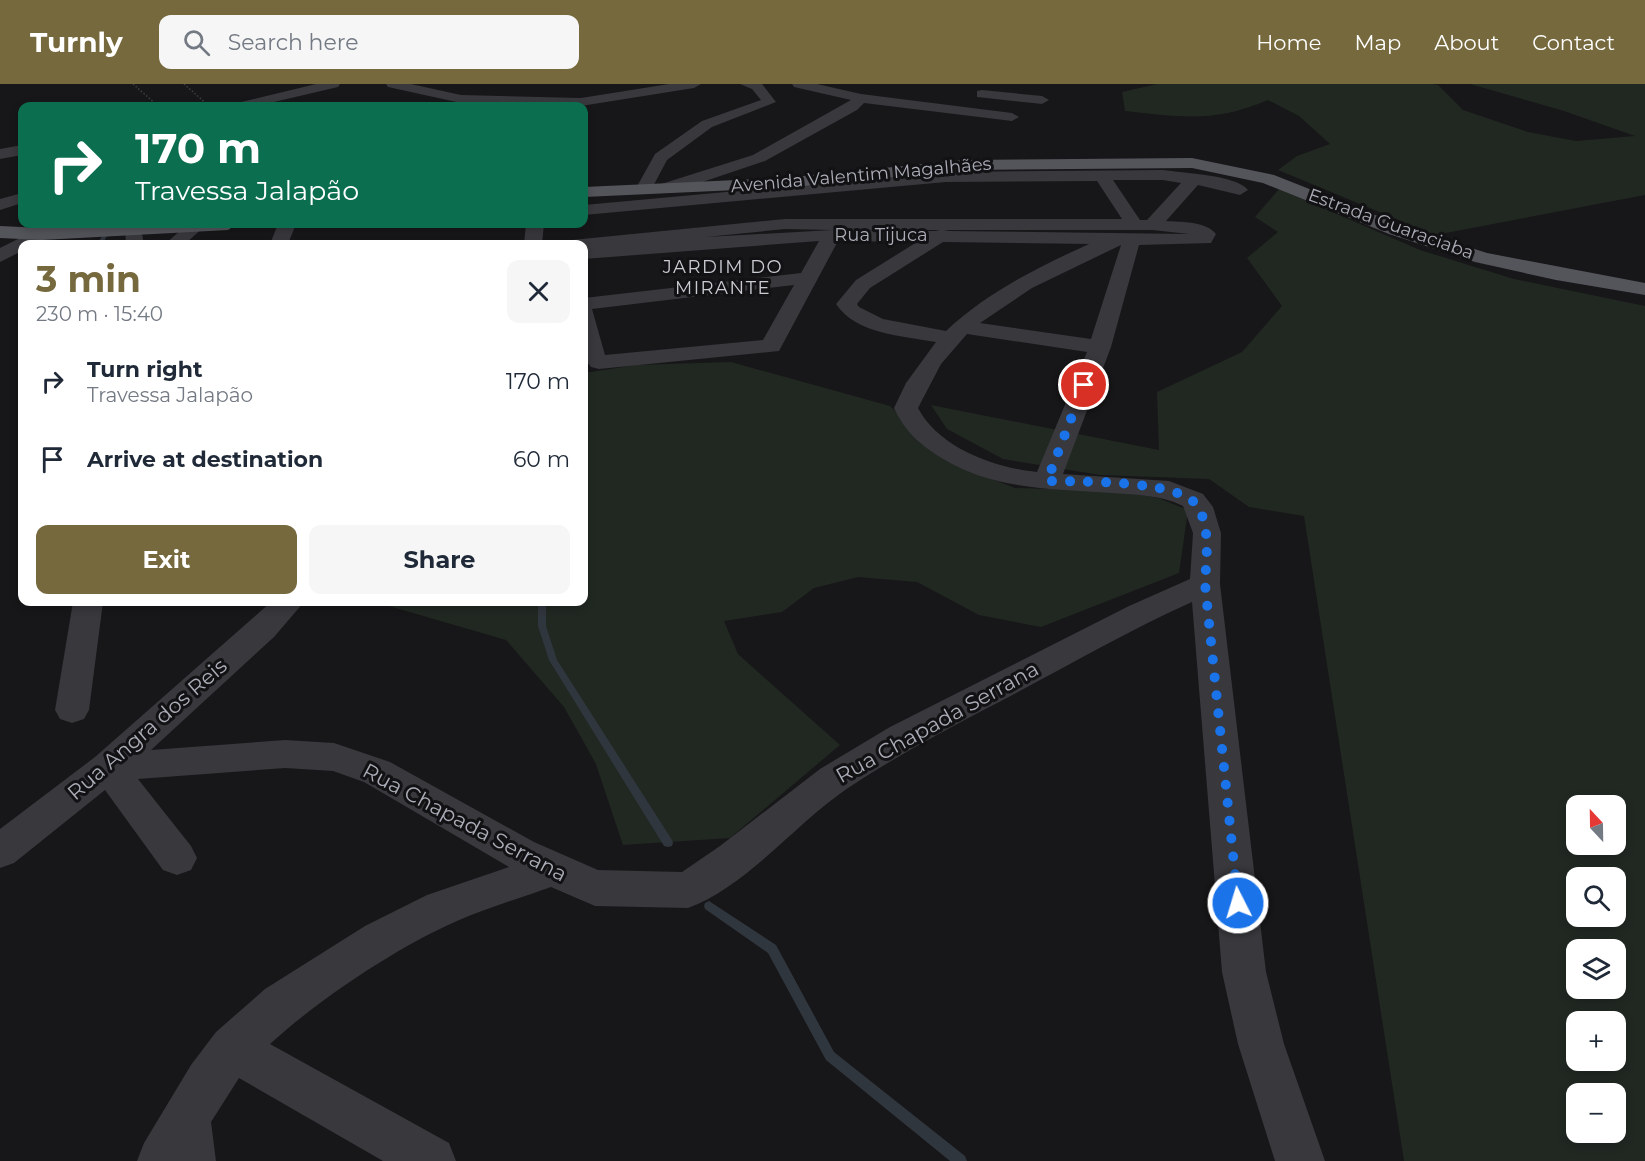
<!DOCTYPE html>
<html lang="en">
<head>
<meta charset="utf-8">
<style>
  :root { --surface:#fff; --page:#f6f6f7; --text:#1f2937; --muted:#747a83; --accent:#76693d }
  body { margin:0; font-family:Montserrat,sans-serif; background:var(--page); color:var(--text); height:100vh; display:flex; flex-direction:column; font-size:22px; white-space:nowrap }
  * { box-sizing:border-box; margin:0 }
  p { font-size:20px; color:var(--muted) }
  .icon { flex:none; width:33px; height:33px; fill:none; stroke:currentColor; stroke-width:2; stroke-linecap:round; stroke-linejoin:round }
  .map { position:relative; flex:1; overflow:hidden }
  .panel { position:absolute; left:18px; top:156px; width:570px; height:366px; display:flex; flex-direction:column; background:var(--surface); border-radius:12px; box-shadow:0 3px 9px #0003 }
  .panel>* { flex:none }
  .guide { position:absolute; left:18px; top:18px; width:570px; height:126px; border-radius:12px; box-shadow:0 3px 9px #0003; background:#0b6e4f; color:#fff; overflow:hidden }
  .needle { width:39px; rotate:338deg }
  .tools { position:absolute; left:1566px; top:711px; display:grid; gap:12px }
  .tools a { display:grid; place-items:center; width:60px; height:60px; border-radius:12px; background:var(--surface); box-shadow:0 3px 9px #0003; font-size:30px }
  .pin { position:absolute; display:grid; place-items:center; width:51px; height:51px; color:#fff; margin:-26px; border:3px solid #fff; border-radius:50%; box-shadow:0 2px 6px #0007 }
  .me { position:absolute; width:66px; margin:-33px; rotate:355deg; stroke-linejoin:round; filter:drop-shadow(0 0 4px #0008) }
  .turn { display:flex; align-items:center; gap:21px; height:126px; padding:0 18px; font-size:27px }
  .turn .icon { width:78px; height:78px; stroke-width:2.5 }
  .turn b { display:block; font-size:42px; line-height:51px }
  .round { display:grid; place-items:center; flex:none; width:63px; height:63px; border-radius:12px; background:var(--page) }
  .overview { display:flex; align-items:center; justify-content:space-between; height:102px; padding:0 18px }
  h1 { font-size:36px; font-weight:700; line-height:45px; color:var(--accent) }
  .cta { display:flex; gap:12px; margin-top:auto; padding:12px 18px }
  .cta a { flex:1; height:69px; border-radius:12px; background:var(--accent); color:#fff; font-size:24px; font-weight:700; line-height:69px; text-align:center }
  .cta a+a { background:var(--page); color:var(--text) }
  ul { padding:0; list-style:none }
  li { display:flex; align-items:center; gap:18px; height:78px; padding:0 18px }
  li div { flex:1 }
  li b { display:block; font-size:22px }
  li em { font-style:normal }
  header { display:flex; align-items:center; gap:36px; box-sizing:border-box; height:84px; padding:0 30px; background:var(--accent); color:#fff }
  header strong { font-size:28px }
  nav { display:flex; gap:33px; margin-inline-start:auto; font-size:21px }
  .search { width:420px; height:54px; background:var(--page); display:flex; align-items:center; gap:15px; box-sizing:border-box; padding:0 21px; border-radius:12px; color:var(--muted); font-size:22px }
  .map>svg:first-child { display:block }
  .green { fill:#212822; fill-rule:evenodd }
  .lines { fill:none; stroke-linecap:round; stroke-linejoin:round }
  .stream { fill:#30363d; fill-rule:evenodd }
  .path { stroke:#3e3f44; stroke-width:1.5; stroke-dasharray:1.5 2; stroke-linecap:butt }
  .minor { fill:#38383d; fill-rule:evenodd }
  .major { fill:#54555b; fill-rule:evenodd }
  .route { stroke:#1a73e8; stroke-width:10; stroke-dasharray:0 18 }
  .labels { text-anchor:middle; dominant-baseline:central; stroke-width:6; stroke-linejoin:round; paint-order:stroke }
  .far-street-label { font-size:18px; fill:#aaadb7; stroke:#121113 }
  .far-neighbourhood-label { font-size:18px; letter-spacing:1.5px; fill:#caccd3; stroke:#121113 }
  .street-label { font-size:21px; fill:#aaadb7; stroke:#121113 }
</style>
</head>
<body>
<header>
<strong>Turnly</strong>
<div class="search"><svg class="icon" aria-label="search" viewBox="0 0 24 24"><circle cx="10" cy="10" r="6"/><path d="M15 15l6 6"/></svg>Search here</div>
<nav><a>Home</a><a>Map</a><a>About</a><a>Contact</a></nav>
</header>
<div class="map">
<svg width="1645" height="1077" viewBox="0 0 1645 1077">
  <rect width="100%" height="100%" fill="#171618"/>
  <g class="green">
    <path d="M1157,0H1432L1438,1L1463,26L1528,48L1576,57L1635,52L1564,27L1470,0H1645V111L1435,151L1278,86L1297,72L1330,60L1299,32L1268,16C1215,39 1180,33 1125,27L1122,8Z"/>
    <path d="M1279,105L1420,166L1514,195L1645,222V1077H1404L1304,432L1249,423L1209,395L1100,391L1003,375L947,345L931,321L1159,366L1157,308L1242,268L1282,222L1247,174L1278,148L1255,133ZM1576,722H1616V760H1576ZM1576,794H1616V832H1576ZM1576,866H1616V904H1576ZM1576,938H1616V976H1576ZM1576,1010H1616V1048H1576Z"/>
    <path d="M731,278L890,322L934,366L964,384L1015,404L1122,407L1158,414L1188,426L1179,489L1041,543L979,531L917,498L858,493L814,504L782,528L724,537L738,570L840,661L730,754L623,761L596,680L564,623L506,556L375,518H584V289L636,281Z"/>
  </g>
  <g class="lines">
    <g class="stream">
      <path d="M104,150L108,151L105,155L106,160H102L100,155Z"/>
      <path d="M538,518H546V542L557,576L672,756L673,759L672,762L668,763L664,762L549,576L538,542Z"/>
      <path d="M709,817L776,861L834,968L965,1072L967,1077H950L826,976L768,869L705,825L704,822L705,819Z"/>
    </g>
    <g class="path">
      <path d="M133,0L158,22"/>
      <path d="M184,0L209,22"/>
    </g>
    <g class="minor">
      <path d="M316,0H340L338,3L257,22H235L237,19Z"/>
      <path d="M386,0H411L461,11L581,14L669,0H701L694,4L581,22L461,19L388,3Z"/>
      <path d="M740,0H762L776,18L712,43L667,76L649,110H637L635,106L655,70L702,37L761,16L752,5Z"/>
      <path d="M792,0H817L861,10L1012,29L1019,33L1012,37L864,19L857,26L765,77L670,109H658L656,105L658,101L753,71L851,16L794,3Z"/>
      <path d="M982,6L1042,12L1049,16L1042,20L977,13V7Z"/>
      <path d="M22,61V71L0,75V65Z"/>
      <path d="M1163,86C1182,89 1237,91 1248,106L1240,111L1198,101L1166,137C1181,138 1206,137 1216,150L1211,159L1139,161L1111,263L1063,390L1169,397L1203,410L1213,423L1221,449L1220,500L1266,888L1284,960L1325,1077H1275L1238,960L1222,888L1192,518C1132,545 1076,577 1018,608C961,638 902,668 848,704C796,739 746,803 688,824L595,822L551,803C520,814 487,824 457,837C397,863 318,916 270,960L449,1059L456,1077H383L239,994L211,1038L216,1077H137L144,1059L191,981L216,948L265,905L365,842L427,811L509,783L364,698L333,687L285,684L138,695L191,762L197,774L191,786L177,791L163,786L105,706L14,779L0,784V745L95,673L271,518H304L274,553L151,666L285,656L334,659L390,678L534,758L598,786L682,788L720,762L820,685L890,643L1129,522L1190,495L1193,449L1183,422C1160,411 1138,411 1112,409C1052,405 992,406 940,373C918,359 905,347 894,324L906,299L936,258C902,252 856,250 836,220L856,196L917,158L838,157L779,267L599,285L591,283L584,274V214L801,189L819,157L584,175V160H570L572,156L785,135H1122L1097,97L946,98L584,131V121L946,88ZM1113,96H1163L1181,99L1147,136H1140ZM785,145L832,146L706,153ZM832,146H940L935,147ZM944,146H1152L1189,150L949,147ZM943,158L1089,160C1038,183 986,209 946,247L883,235L859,223L857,220L870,204ZM1121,161L1091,255L980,239L1032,204ZM794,201L763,256L605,271L592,225ZM967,250L1087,268L1037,388C995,384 939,364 918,324L941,280Z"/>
      <path d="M22,109V119L0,126V115Z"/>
      <path d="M48,140H62L64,143L33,160H22V167L0,178V164Z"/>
      <path d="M128,140H140L144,160H126L125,144Z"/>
      <path d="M188,140L206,141L185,160H165Z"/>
      <path d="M278,140H296L288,160H270Z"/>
      <path d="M526,140H544L542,160H524Z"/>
      <path d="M73,518H103L89,626L84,635L72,639L60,635L55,626Z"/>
    </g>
    <g class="major">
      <path d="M1192,74L1274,91L1403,142L1487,169L1645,199V211L1556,196L1475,178L1389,150L1263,99L1192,84L964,86L783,104L584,113V103L783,94L964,76Z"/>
      <path d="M131,140H237L228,146L42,156L0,154V142L42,144Z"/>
    </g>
  </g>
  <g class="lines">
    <path class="route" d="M1084,301L1047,397C1078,398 1182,395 1198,423C1211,445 1206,476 1205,500L1238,819"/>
  </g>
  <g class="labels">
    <g class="far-street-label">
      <text transform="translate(861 91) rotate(-5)">Avenida Valentim Magalhães</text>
      <text transform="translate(1391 140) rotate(20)">Estrada Guaraciaba</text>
      <text x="881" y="151">Rua Tijuca</text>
    </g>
    <g class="far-neighbourhood-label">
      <text x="723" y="183">JARDIM DO<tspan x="723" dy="21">MIRANTE</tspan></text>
    </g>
    <g class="street-label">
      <text transform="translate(937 638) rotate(-29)">Rua Chapada Serrana</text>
      <text transform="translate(147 645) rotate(-41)">Rua Angra dos Reis</text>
      <text transform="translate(465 738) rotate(28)">Rua Chapada Serrana</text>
    </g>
  </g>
</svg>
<div class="tools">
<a><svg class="needle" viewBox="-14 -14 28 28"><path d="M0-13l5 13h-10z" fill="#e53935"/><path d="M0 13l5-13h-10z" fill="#747a83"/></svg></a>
<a><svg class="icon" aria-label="search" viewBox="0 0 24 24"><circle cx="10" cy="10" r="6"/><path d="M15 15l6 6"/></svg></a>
<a><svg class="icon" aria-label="layers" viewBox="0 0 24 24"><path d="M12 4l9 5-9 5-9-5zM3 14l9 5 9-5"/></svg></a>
<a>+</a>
<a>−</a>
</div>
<div class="pin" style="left:1084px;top:301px;background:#d93025"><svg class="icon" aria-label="arrive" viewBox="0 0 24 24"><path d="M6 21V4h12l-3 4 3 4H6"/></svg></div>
<svg class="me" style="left:1238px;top:819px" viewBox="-20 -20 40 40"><circle r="17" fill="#1a73e8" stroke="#fff" stroke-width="3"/><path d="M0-11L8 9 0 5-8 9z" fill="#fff"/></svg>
<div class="guide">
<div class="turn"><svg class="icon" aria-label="right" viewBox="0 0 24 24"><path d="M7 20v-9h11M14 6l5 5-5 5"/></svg><div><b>170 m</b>Travessa Jalapão</div></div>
</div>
<section class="panel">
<div class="overview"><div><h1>3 min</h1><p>230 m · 15:40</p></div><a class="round"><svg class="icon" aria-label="close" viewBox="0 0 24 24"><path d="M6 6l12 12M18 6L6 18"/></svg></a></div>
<ul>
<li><svg class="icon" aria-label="right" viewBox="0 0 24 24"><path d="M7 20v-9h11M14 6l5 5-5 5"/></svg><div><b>Turn right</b><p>Travessa Jalapão</p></div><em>170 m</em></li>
<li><svg class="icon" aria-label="arrive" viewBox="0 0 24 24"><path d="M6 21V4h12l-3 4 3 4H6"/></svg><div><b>Arrive at destination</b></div><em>60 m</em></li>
</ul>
<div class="cta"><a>Exit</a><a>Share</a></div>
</section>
</div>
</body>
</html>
